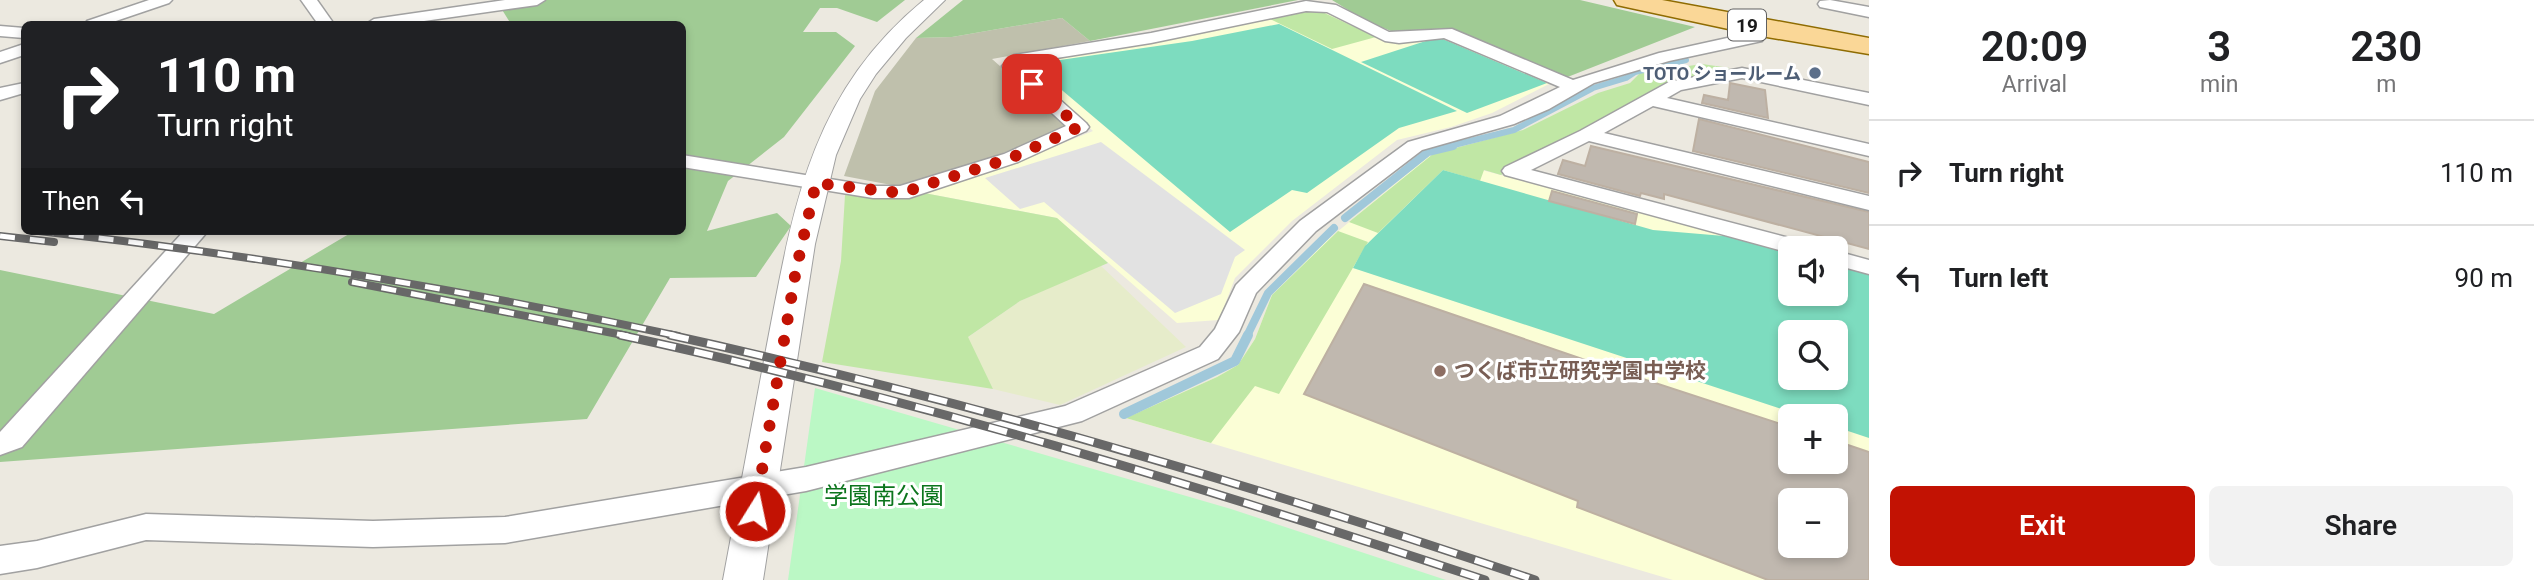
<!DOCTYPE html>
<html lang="en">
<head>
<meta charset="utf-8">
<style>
  :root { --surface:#fff; --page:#f2f2f2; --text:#202124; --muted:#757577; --line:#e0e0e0; --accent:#c21203 }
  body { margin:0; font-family:Roboto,"Noto Sans JP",sans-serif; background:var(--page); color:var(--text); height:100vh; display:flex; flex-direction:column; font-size:26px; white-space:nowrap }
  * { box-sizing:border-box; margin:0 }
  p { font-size:23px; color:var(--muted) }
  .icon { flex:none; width:38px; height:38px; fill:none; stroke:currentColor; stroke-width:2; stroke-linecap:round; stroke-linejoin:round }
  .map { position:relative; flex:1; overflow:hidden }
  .drawer { display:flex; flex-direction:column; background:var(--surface); width:665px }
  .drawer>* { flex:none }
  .guide { position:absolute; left:21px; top:21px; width:665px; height:214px; border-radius:10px; box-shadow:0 4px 10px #0003; background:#202124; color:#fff; overflow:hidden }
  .fabs { position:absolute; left:1778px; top:236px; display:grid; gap:14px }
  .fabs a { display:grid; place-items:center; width:70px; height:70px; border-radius:10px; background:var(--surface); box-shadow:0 4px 10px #0003; font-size:35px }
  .pin { position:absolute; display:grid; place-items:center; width:60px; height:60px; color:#fff; margin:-30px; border-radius:14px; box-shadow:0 4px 10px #0006 }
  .me { position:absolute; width:77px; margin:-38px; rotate:10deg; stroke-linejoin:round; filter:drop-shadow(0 0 5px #0008) }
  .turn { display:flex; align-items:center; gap:24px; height:147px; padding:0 21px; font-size:32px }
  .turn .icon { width:91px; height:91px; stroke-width:2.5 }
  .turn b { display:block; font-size:49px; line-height:60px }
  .then { display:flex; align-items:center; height:66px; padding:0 21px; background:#0003; gap:14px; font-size:26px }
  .eta { display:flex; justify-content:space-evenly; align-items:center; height:119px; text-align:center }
  .eta b { font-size:42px; font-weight:600; line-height:49px }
  .cta { display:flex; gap:14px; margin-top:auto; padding:14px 21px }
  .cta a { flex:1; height:80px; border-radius:10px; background:var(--accent); color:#fff; font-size:28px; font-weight:600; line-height:80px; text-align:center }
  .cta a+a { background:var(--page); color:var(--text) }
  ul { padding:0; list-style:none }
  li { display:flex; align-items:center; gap:21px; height:105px; padding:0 21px; border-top:2px solid var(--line) }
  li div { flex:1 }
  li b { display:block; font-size:26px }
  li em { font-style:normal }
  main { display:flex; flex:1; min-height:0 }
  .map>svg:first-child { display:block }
  .education { fill:#fbfed6; fill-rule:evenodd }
  .construction { fill:#bfc0ac }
  .farmland { fill:#e6ecca }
  .grass { fill:#c0e7a5 }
  .forest { fill:#a0cb94 }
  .park { fill:#bbf8c5 }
  .pitch { fill:#7ddcbf; fill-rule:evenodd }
  .parking { fill:#e2e2e2 }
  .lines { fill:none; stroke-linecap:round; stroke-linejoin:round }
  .stream-far2 { stroke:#a0c8da; stroke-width:6 }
  .stream-far1 { stroke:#a0c8da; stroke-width:8 }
  .stream { stroke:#a0c8da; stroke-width:10 }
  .building { fill:#c0b8af; stroke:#bdb0a2; stroke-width:2; fill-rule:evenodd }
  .minor-casing { stroke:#a1a1a1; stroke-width:3 }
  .tertiary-casing { stroke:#a1a1a1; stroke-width:2 }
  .primary-casing { stroke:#8f6c02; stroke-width:3 }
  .minor { fill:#fff; fill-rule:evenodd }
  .tertiary { fill:#fff; fill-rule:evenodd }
  .primary { fill:#fad797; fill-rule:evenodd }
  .rail-far1-casing { stroke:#686868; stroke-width:8 }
  .rail-casing { stroke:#686868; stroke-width:9 }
  .rail-far1 { stroke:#fff; stroke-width:5; stroke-dasharray:15; stroke-linecap:butt }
  .rail { stroke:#fff; stroke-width:6; stroke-dasharray:19; stroke-linecap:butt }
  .route { stroke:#c21203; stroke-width:12; stroke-dasharray:0 21.6 }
  .service-dot { fill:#5c6f8a; stroke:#fff; stroke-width:2.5 }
  .education-dot { fill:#8d6e63; stroke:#fff; stroke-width:2.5 }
  .labels { text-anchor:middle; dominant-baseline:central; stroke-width:6; stroke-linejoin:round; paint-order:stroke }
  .far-service-label { font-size:18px; font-weight:bold; fill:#4e5e75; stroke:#fff; text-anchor:end }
  .shield { fill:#fff; stroke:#5f5f5f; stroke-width:2 }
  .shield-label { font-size:19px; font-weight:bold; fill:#1a1a1a }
  .education-label { font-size:21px; font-weight:bold; fill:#785e54; stroke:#fff; text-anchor:start }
  .near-park-label { font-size:24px; fill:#0c751d; stroke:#fff }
</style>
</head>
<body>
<main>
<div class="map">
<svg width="1869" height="580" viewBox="0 0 1869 580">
  <rect width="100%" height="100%" fill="#ece9e0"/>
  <g class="education">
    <path d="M1316,8L1325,9L1392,42L1438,35L1549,81V84L1492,113L1451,127L1397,140L1292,221L1235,278L1219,320L1177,323L1057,218L924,193L1012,164L1093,131L1020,64Z"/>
    <path d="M1429,156L1790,252V294H1836V264L1869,273V580H1673L1126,418L1217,377L1238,365L1255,339L1272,295L1325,242ZM1790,332H1836V378H1790ZM1790,416H1836V462H1790ZM1790,500H1836V546H1790Z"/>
  </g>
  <path class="construction" d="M1062,18L1090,41L992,59L1067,125L1062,129L998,155L902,187L844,176L875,91L916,38L952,37Z"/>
  <path class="farmland" d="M1100,265L1186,347L1060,405L993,389L967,338L1020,301Z"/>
  <g class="grass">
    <path d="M1318,10L1376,37L1332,49L1270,19Z"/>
    <path d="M1702,64L1730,68L1675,80L1501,175L1484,170L1480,181L1443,170L1378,233L1349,222L1433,154L1523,130L1598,93L1630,83L1640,73Z"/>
    <path d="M924,193L1057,218L1108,263L1020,301L968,337L993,389L822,362L841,261L845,195L908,198Z"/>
    <path d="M1338,231L1368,242L1279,394L1255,386L1211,443L1126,418L1217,377L1238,365L1255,339L1272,295Z"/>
  </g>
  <g class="forest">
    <path d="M496,0H905L877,22L837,8H820L803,32H836L855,46L784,137L728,181L707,231L777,213L791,226L756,277L670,278L587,419L0,462V270L214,314L354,231H682V24H511Z"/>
    <path d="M963,0H1298L1090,41L1062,18L952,37L916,38Z"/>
    <path d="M1332,0H1580L1695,27L1565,78L1456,32L1435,29L1396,33L1366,21Z"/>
  </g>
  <path class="park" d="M815,388L1231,509L1446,580H788Z"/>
  <g class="pitch">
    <path d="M1279,24L1457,111L1399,128L1307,193L1292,190L1230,232L1044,75L1053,61L1192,41Z"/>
    <path d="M1438,37L1547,83L1467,113L1361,62Z"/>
    <path d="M1443,170L1653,230L1736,237L1790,252V294H1836V264L1869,273V438L1836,427V416H1803L1353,268L1365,246ZM1790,332H1836V378H1790Z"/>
  </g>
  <path class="parking" d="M1101,142L1245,250L1235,257L1221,294L1175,313L1044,202L1020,209L985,178Z"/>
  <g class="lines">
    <path class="stream-far2" d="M1446,147L1514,130L1593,88L1626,78L1635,72L1686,60"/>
    <g class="stream-far1">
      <path d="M1345,218L1428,152L1453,146"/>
      <path d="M1247,336L1268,293L1334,228"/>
    </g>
    <path class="stream" d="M1124,414L1235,361L1248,335"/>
  </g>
  <g class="building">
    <path d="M1730,83L1765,90L1768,118L1702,103L1704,95L1728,100Z"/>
    <path d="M1699,119L1869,162V193L1693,151Z"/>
    <path d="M1591,146L1869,212V249L1664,194V199L1641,193L1640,196L1558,174L1563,160L1585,166Z"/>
    <path d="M1552,191L1637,214L1635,224L1549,201Z"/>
    <path d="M1364,284L1594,363L1790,427V462H1836V441L1869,452V580H1768L1577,507L1578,501L1304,394ZM1790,500H1836V546H1790Z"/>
  </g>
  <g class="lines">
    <defs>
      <g id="minor">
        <path d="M149,0H172L169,3L107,24H85L87,21Z"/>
        <path d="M301,0H317L334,24H318Z"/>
        <path d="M505,0H545L537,5L403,24H366L374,19Z"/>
        <path d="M1830,0L1869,7V17L1820,7L1818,4L1820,1Z"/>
        <path d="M1306,1L1336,5L1389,32L1452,29L1573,80L1659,53L1750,33L1755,25H1767L1769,28L1762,41L1669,61L1594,83L1549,109L1514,124L1422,150L1316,231L1256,293L1239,332L1218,359L1082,421L806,491L505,543L373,547L146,540L37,568L0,574V546L37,541L146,514L373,521L505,517L806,467L1065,406L1200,347L1215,329L1236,285L1300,221L1408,142L1500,116L1560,87L1444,38L1399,43L1385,41L1327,12L1306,11L1151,43L1025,63L1022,66L1086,123L1089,127L1086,131L1018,162L909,198H873L682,167V155L873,186H900L1004,154L1066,126L1005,70L1002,66L1014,55L1151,33Z"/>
        <path d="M0,26L24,28V38L0,36Z"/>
        <path d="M24,44V55L0,63V52Z"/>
        <path d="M1742,68L1869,93V105L1742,78L1681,90L1667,98L1869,144V156L1653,106L1604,133L1869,196V210L1589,141L1531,170L1808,243L1811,248H1790V253L1505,175L1502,171L1505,167L1580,131L1669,82Z"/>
        <path d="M24,83V93L0,100V88Z"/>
        <path d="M184,231H208L22,447L0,455V432Z"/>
        <path d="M1836,251L1869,260V274L1836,265Z"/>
      </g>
      <path id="tertiary" d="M924,0H945L906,38L876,74L860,99L836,155L815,244L763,580H723C737,505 751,430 765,355C792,215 807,96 924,0Z"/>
      <path id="primary" d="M1614,0H1662L1869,38V54L1761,36L1626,7L1617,5Z"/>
    </defs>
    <use href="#minor" class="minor-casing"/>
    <use href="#tertiary" class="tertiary-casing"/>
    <use href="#primary" class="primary-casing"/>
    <use href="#minor" class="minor"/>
    <use href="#tertiary" class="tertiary"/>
    <use href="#primary" class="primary"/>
    <defs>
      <g id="rail-far1">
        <path d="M39,231C254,255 466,290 678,336"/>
        <path d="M0,236L54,242"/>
        <path d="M352,282L628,336"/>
      </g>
      <g id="rail">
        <path d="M620,335C913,398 1200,486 1485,580"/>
        <path d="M670,335C963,399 1251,484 1535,580"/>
      </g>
    </defs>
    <use href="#rail-far1" class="rail-far1-casing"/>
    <use href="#rail" class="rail-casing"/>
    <use href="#rail-far1" class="rail-far1"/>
    <use href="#rail" class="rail"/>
  </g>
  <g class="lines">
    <path class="route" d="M755,511L796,270L816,183L901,193L1011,158L1079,127L1032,84"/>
  </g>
  <circle class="service-dot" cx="1815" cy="73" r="7"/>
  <circle class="education-dot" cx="1440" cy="371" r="7"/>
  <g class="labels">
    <g class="far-service-label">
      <text x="1801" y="73">TOTO ショールーム</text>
    </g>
    <rect class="shield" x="1728" y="9.5" width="38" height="31" rx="5"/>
    <g class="shield-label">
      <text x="1747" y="25">19</text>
    </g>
    <g class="education-label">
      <text x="1454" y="371">つくば市立研究学園中学校</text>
    </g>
    <g class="near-park-label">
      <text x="884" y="496">学園南公園</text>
    </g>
  </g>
</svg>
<div class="fabs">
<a><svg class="icon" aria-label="sound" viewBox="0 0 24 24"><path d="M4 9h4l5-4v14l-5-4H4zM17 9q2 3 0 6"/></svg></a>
<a><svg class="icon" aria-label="search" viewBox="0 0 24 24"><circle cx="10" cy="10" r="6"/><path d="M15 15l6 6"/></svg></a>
<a>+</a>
<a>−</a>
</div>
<div class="pin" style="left:1032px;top:84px;background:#d93025"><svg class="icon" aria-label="arrive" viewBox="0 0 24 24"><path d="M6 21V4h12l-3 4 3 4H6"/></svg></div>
<svg class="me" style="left:755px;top:511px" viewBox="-20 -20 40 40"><circle r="17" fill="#c21203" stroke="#fff" stroke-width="3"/><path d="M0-11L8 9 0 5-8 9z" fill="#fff"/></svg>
<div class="guide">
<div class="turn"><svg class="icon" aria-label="right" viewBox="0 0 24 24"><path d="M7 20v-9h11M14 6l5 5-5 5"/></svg><div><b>110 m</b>Turn right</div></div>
<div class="then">Then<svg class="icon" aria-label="left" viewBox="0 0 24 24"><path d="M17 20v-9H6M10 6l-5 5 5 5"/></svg></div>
</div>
</div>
<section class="drawer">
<div class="eta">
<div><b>20:09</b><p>Arrival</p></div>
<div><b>3</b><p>min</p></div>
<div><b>230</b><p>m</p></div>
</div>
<ul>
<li><svg class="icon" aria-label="right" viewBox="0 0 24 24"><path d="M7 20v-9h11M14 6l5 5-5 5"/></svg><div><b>Turn right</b></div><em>110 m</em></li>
<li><svg class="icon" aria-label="left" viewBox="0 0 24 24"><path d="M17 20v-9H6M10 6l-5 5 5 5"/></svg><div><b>Turn left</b></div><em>90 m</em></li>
</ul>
<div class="cta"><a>Exit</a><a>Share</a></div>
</section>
</main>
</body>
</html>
